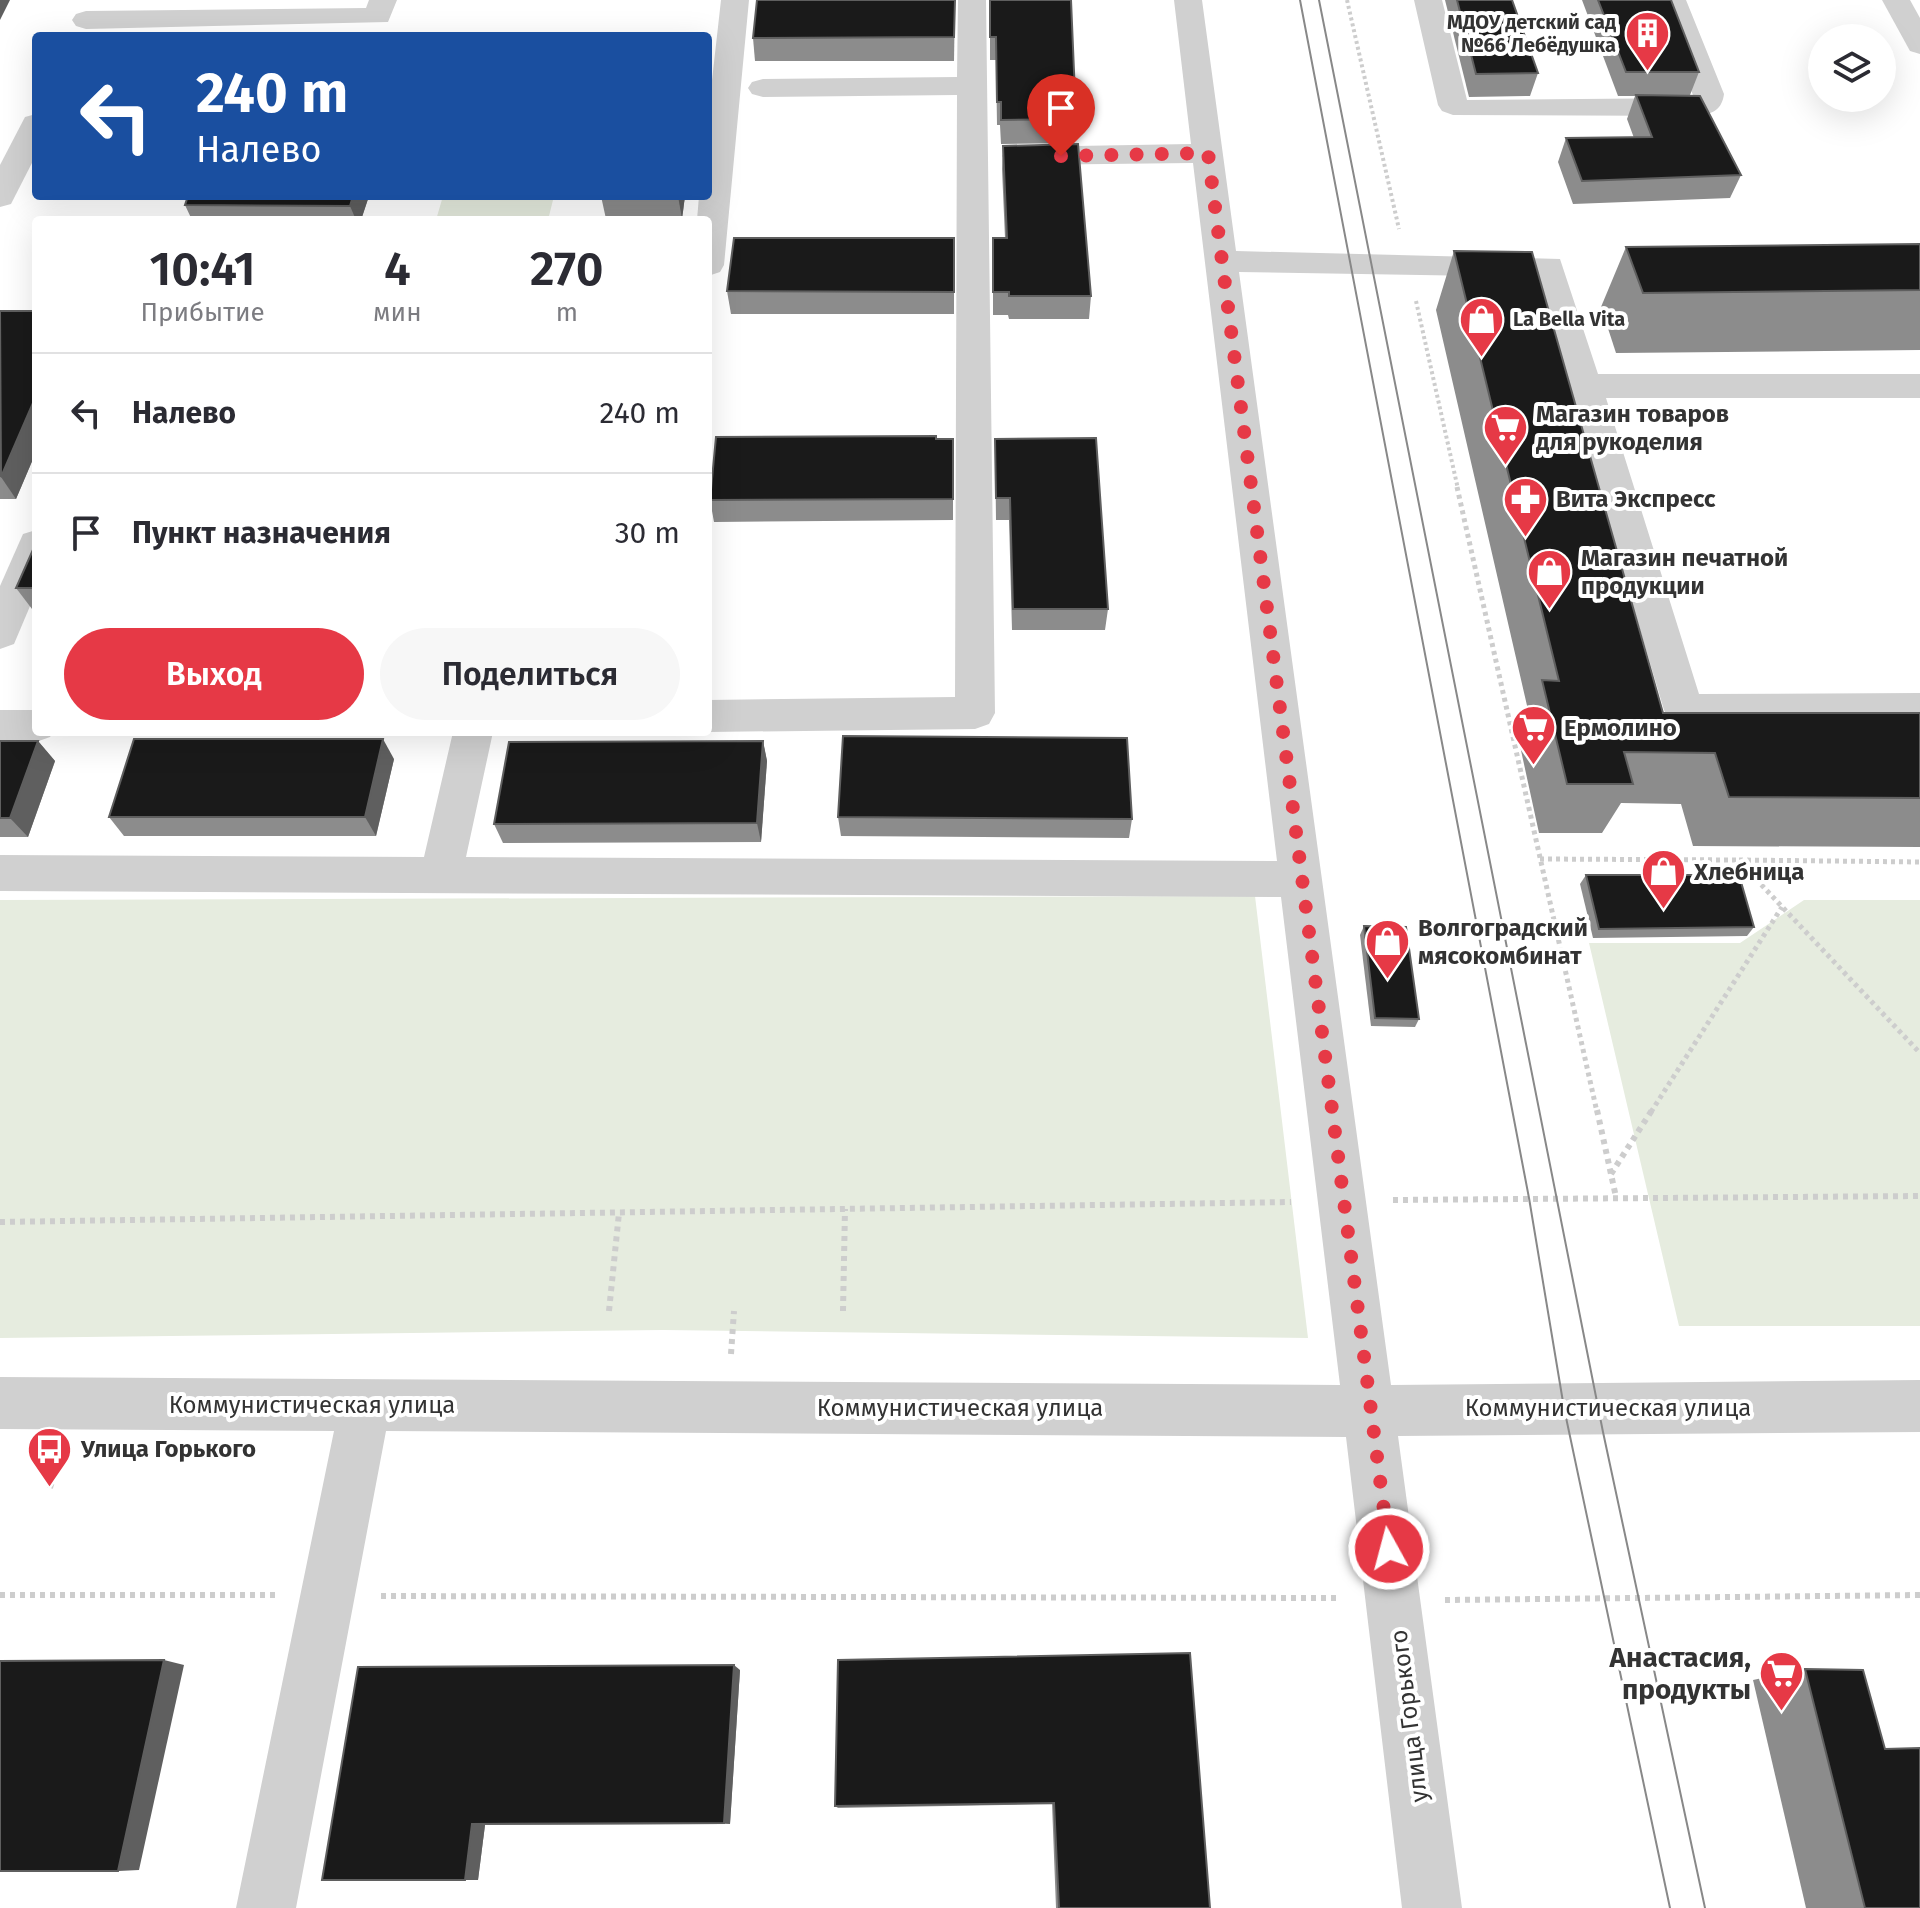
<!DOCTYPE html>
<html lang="ru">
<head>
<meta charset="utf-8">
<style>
  :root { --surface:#fff; --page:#f7f7f7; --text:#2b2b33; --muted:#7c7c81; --line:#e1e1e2; --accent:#e63946 }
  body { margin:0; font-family:"Fira Sans",sans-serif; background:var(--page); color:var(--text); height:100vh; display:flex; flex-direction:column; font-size:30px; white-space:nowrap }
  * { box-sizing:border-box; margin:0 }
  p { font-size:26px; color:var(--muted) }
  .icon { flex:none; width:44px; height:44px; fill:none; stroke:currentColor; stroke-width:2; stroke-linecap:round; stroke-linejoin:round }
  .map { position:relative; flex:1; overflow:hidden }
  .drawer { position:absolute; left:32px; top:216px; width:680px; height:520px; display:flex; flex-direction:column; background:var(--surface); border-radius:8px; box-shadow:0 8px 32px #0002 }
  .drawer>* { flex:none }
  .top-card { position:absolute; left:32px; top:32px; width:680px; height:168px; border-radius:8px; box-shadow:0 8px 32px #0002; background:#1a4fa0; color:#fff; overflow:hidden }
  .fabs { position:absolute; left:1808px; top:24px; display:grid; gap:16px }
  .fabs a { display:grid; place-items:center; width:88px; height:88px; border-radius:50%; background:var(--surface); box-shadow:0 8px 32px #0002; font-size:40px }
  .pin { position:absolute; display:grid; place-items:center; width:68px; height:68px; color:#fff; margin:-82px -34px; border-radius:50% 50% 50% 0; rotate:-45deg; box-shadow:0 0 8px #0007 }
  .pin .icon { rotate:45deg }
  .me { position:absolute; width:88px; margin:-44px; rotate:353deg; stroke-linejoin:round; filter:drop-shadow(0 0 6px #0008) }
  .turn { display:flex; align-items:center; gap:28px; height:168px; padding:0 32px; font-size:36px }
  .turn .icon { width:104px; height:104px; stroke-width:2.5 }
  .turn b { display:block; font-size:56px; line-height:68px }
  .eta { display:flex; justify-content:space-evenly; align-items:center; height:136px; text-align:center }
  .eta b { font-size:48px; font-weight:600; line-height:56px }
  .primary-button { display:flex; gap:16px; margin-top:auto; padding:16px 32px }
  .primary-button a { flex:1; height:92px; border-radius:48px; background:var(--accent); color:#fff; font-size:32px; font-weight:600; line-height:92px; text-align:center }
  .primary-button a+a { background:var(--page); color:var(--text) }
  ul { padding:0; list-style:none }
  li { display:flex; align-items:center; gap:24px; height:120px; padding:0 32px; border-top:2px solid var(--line) }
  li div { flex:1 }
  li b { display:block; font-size:30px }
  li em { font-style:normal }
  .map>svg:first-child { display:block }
  .green { fill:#e6ecdf }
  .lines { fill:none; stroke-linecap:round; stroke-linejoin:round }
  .path-far2 { stroke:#cdcdcd; stroke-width:4; stroke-dasharray:3 3; stroke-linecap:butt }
  .path-far1 { stroke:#cdcdcd; stroke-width:5; stroke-dasharray:4 4; stroke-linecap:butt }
  .path { stroke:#cdcdcd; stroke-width:6; stroke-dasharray:5 5; stroke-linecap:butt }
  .minor { fill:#d0d0d0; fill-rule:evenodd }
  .tram { stroke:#888; stroke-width:2 }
  .wall { fill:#8c8c8c }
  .shaded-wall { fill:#5f5f5f }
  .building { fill:#1a1a1a; stroke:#5f5f5f; stroke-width:2 }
  .route { stroke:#e63946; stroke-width:14; stroke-dasharray:0 25.2 }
  .labels { text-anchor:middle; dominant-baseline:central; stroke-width:8; stroke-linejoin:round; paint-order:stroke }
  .far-poi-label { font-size:20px; font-weight:bold; fill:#333; stroke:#fff; text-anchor:end }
  .poi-label { font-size:24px; font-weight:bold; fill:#333; stroke:#fff; text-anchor:start }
  .street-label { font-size:24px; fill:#333; stroke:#fff }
  .near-poi-label { font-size:28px; font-weight:bold; fill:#333; stroke:#fff; text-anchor:end }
</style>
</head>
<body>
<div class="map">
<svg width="1920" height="1908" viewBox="0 0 1920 1908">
  <rect width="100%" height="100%" fill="#fff"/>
  <g class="green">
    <path d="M443,196H554L548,220H436Z"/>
    <path d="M1255,896L1308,1338L663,1330L0,1338V900Z"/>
    <path d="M1804,900H1920V1326H1679L1589,943H1740Z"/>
  </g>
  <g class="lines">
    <g class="path-far2">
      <path d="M1347,0L1399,229"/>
      <path d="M1416,301L1458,489"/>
    </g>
    <g class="path-far1">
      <path d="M1457,487L1597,1112"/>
      <path d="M1540,859L1738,860L1920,1053"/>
      <path d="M1739,860L1920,862"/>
      <path d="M1651,1112L1782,907"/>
    </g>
    <g class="path">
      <path d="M1597,1110L1616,1197"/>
      <path d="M1611,1174L1652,1110"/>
      <path d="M1393,1200L1920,1196"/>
      <path d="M0,1222L1291,1202"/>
      <path d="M609,1311L619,1213"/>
      <path d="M843,1311L845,1209"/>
      <path d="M731,1354L734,1311"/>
      <path d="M50,1488L60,1454"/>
      <path d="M0,1595H275"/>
      <path d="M381,1596L1339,1598"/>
      <path d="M1445,1600L1920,1595"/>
    </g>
    <g class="minor">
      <path d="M369,0H397L388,22L86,29L76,26L72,20L76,14L86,11L366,8Z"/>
      <path d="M721,0H749L724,265L720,272L708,276V220H697L699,196H708V116Z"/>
      <path d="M958,0H986L995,713L989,724L975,729L708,732V700L955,697L957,95L763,97L752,94L748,88L752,82L763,79L957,77Z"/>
      <path d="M1174,0H1202L1236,251L1560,259L1598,374H1920V398H1606L1699,694L1920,693V725L1684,726L1670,721L1664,710L1535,277L1239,272L1391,1385L1920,1380V1432L1398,1436L1462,1908H1402L1346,1437L386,1431L296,1908H236L334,1431L0,1429V1377L1340,1385L1281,897L0,891V855L424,857L453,732H493L466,857L1277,861L1193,163L1018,165L1007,163L1002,156L1007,149L1018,147L1191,144Z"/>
      <path d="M1414,0H1442L1467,100L1694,98L1658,0H1686L1724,94C1722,109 1714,113 1700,116L1453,115L1442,111L1438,105Z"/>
      <path d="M1882,0H1910L1920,18V54L1910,51Z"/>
      <path d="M36,114V155L11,204L0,207V165L25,117Z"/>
      <path d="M36,530V592L14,644L0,649V586L23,534Z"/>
      <path d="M0,710H36V732H53L50,737L36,742H0Z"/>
    </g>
    <g class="tram">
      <path d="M1300,0L1529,1198L1564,1408L1670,1908"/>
      <path d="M1319,0L1603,1432L1705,1908"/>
    </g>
  </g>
  <g class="wall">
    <path d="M955,0L954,61H755L753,38Z"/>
    <path d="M990,0L1076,119L1074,143L1001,144L1000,125H997L996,60H990Z"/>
    <path d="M1445,0H1512L1538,73L1530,96L1469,97Z"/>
    <path d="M1582,0H1671L1699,72L1690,95L1741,175L1730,198L1573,204L1558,162L1566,138H1634L1627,119L1635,96H1618Z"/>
    <path d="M1003,146L1091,296L1089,319H1009L1008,315H993V238H1005L1002,169Z"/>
    <path d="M188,196H369L361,220H192L185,205Z"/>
    <path d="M601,196H685L682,219H606Z"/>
    <path d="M954,238V314H731L727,291Z"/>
    <path d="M1920,244V350L1616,353L1601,307L1626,247Z"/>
    <path d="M1454,251L1663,713H1920V847L1693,846L1681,804L1621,803L1602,833H1539L1517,732L1528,710L1436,310Z"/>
    <path d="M0,311H36V452L16,499H0Z"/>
    <path d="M936,439H953V520L714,522L710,500Z"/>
    <path d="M995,439L1108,609L1105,630H1012L1009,520H996Z"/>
    <path d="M36,543V609H32L16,588Z"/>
    <path d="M0,741H38L55,761L28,837H0Z"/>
    <path d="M763,741L767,761L761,842L503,843L494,824Z"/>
    <path d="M394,759L376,836H124L109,817Z"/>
    <path d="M838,817L1132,819L1129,838L841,836Z"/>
    <path d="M1586,875L1754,927L1747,936L1593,938L1580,884Z"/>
    <path d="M1364,926L1419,1019L1415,1027L1371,1026L1360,935Z"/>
    <path d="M1190,1653L1210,1908H1056L1052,1804L838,1808L835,1806Z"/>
    <path d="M1805,1669L1920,1908H1806L1753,1680Z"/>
    <path d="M740,1670L730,1824L485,1825L478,1880H322Z"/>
  </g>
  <g class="shaded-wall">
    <path d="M0,0H10L0,20Z"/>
    <path d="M353,196H369L361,220H356L350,206Z"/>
    <path d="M678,196H685L682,219Z"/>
    <path d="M36,396V452L16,499L1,477Z"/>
    <path d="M383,739L394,759L376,836L365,817Z"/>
    <path d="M38,741L55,761L28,837L10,818Z"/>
    <path d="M763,741L767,761L761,842L757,823Z"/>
    <path d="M164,1660L184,1665L139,1870L118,1871Z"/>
    <path d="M734,1665L740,1670L730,1824L724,1823Z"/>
    <path d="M472,1824L485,1825L478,1880H465Z"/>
  </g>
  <g class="building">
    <path d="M757,0H955L954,37L753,38Z"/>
    <path d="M990,0H1071L1076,119L1001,120V102H997L996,37H990Z"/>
    <path d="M1457,0H1512L1538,73L1476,74Z"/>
    <path d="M1598,0H1671L1699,72H1626Z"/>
    <path d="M1636,95L1700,96L1741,175L1582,181L1566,138L1652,137Z"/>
    <path d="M1078,144L1091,296H1009V292H993V238H1007L1003,146Z"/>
    <path d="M188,196H353L350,206L185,205Z"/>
    <path d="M734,238H954V292L727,291Z"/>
    <path d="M1920,244V290L1643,293L1626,247Z"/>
    <path d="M1454,251L1532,252L1663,713H1920V798L1729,797L1715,753L1624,752L1633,784H1567L1542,680L1559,681Z"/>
    <path d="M0,311H36V396L1,477Z"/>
    <path d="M936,436V439H953V499L710,500L716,437Z"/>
    <path d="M1096,438L1108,609H1013L1010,498H996L995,439Z"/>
    <path d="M36,543V588H16Z"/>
    <path d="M843,736L1127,738L1132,819L838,817Z"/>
    <path d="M134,739H383L365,817H109Z"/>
    <path d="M0,741H38L10,818H0Z"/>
    <path d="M763,741L757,823L494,824L509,742Z"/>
    <path d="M1586,875H1739L1754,927L1599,929Z"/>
    <path d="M1364,926L1406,927L1419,1019L1375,1018Z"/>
    <path d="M1190,1653L1210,1908H1059L1054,1803L835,1806L838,1660Z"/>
    <path d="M164,1660L118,1871H0V1661Z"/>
    <path d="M734,1665L724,1823L472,1824L465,1880H322L358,1667Z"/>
    <path d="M1805,1669L1863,1670L1885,1749L1920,1748V1908H1865Z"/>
  </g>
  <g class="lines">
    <path class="route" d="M1061,156L1208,153L1389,1549"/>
  </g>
  <defs>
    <symbol id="building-pin" viewBox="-11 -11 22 30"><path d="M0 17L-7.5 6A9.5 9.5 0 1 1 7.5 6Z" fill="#e63946" stroke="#fff"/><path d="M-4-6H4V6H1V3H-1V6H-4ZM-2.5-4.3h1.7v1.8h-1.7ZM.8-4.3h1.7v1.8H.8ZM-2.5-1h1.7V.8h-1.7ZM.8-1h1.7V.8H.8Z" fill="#fff"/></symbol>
    <symbol id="shop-pin" viewBox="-11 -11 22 30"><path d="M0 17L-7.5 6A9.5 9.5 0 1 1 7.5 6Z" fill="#e63946" stroke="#fff"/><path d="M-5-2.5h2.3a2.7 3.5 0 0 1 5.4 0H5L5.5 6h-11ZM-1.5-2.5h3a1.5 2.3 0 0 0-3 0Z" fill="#fff"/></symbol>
    <symbol id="supermarket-pin" viewBox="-11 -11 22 30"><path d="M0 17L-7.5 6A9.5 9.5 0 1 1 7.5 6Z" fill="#e63946" stroke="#fff"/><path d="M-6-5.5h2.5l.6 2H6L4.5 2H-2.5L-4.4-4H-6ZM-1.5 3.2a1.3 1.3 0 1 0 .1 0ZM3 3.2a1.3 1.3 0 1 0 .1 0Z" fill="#fff"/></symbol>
    <symbol id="pharmacy-pin" viewBox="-11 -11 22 30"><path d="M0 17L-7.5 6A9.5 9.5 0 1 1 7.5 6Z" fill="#e63946" stroke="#fff"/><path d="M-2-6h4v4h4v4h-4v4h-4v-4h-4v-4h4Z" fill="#fff"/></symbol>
    <symbol id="bus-pin" viewBox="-11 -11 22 30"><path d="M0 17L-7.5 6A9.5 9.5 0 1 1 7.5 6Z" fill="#e63946" stroke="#fff"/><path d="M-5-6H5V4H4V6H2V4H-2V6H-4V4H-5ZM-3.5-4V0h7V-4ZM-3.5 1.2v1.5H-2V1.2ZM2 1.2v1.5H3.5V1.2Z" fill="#fff"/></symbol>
  </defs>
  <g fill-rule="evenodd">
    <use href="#building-pin" x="1622" y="8" width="51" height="69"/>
    <use href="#shop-pin" x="1456" y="294" width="51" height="69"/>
    <use href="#supermarket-pin" x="1480" y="402" width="51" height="69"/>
    <use href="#pharmacy-pin" x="1500" y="474" width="51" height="69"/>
    <use href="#shop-pin" x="1524" y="546" width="51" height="69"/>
    <use href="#supermarket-pin" x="1508" y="702" width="51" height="69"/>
    <use href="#shop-pin" x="1638" y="846" width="51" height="69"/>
    <use href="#shop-pin" x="1362" y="916" width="51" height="69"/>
    <use href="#bus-pin" x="24" y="1424" width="51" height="69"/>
    <use href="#supermarket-pin" x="1756" y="1648" width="51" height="69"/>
  </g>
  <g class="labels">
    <g class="far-poi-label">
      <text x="1616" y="22">МДОУ детский сад<tspan x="1616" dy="23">№66 Лебёдушка</tspan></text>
      <text x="1513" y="319" text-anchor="start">La Bella Vita</text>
    </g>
    <g class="poi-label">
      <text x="1536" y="414">Магазин товаров<tspan x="1536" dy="28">для рукоделия</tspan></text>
      <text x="1556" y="499">Вита Экспресс</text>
      <text x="1581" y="558">Магазин печатной<tspan x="1581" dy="28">продукции</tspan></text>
      <text x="1564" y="728">Ермолино</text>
      <text x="1694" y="872">Хлебница</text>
      <text x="1418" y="928">Волгоградский<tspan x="1418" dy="28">мясокомбинат</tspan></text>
      <text x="81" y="1449">Улица Горького</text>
    </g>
    <g class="street-label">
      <text x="312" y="1405">Коммунистическая улица</text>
      <text x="960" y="1408">Коммунистическая улица</text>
      <text x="1608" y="1408">Коммунистическая улица</text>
      <text transform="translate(1409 1716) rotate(-97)">улица Горького</text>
    </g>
    <g class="near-poi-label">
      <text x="1751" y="1657">Анастасия,<tspan x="1751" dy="32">продукты</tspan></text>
    </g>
  </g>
</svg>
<div class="fabs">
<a><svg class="icon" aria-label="layers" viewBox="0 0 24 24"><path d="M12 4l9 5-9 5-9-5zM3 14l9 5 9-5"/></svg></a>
</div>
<div class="pin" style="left:1061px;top:156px;background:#d93025"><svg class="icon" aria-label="arrive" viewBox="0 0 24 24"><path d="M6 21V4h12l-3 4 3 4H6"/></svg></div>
<svg class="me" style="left:1389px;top:1549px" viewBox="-20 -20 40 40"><circle r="17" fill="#e63946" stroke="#fff" stroke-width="3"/><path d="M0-11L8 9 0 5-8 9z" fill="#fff"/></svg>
<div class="top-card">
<div class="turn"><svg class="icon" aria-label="left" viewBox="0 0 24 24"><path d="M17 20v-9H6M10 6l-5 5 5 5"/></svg><div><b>240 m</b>Налево</div></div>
</div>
<section class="drawer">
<div class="eta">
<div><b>10:41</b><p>Прибытие</p></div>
<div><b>4</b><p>мин</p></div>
<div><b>270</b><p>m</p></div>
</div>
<ul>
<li><svg class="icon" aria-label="left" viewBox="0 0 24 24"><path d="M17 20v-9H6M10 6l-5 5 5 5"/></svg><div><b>Налево</b></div><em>240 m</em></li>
<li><svg class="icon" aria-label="arrive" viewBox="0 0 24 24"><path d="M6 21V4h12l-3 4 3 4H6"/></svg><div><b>Пункт назначения</b></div><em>30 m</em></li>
</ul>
<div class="primary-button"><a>Выход</a><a>Поделиться</a></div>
</section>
</div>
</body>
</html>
